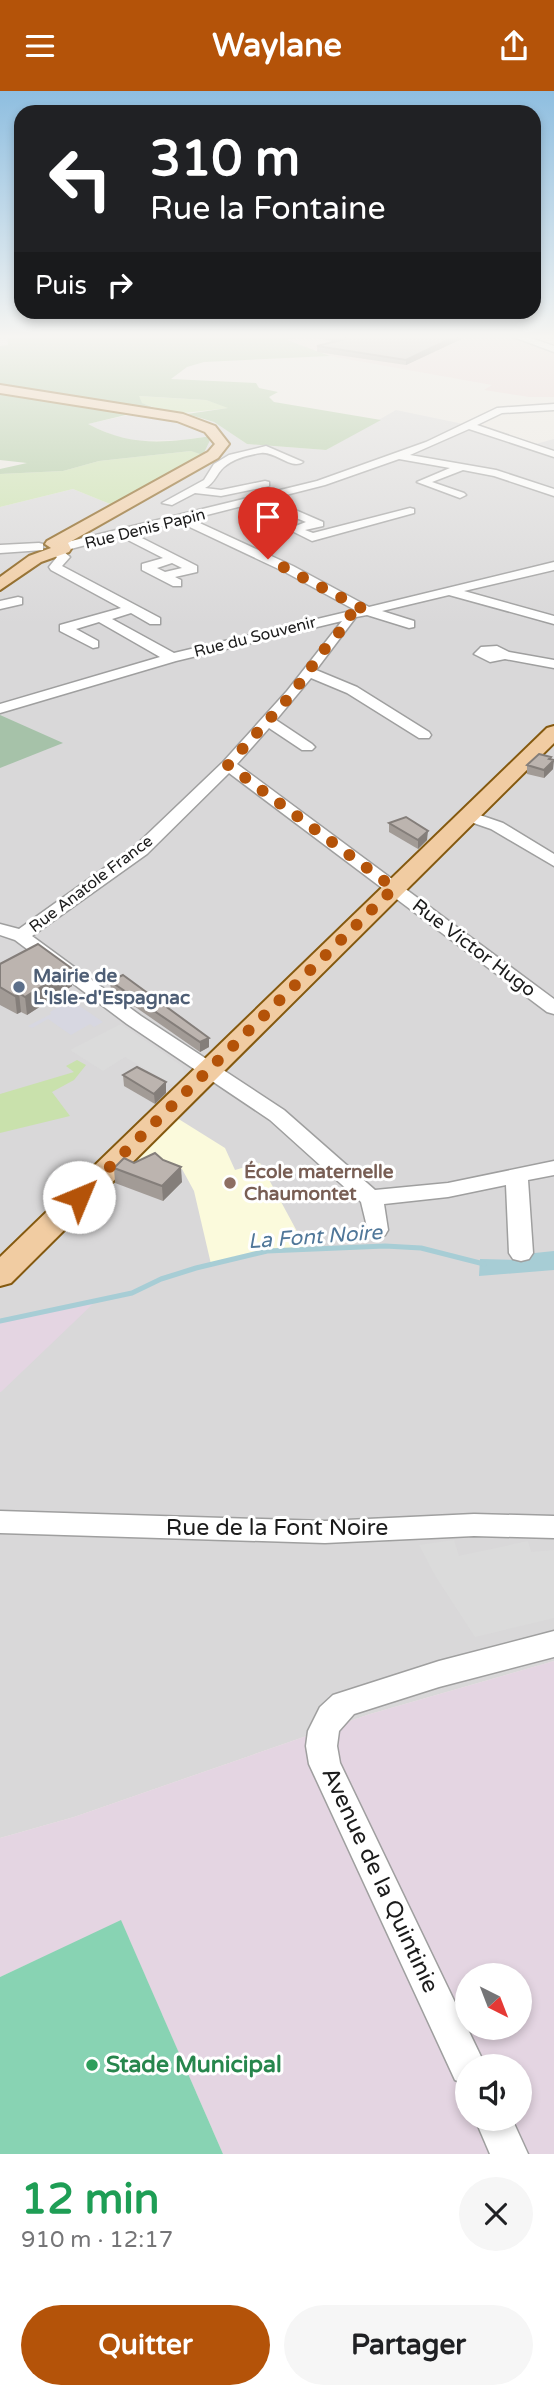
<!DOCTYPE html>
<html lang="fr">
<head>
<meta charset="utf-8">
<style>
  :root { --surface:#fff; --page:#f6f6f6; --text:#202124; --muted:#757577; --accent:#b45309 }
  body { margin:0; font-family:"Varela Round",sans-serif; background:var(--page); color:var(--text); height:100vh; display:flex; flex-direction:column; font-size:26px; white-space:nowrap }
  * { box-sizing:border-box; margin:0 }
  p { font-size:23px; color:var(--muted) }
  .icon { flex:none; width:38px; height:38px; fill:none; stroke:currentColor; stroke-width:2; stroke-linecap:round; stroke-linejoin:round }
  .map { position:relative; height:2063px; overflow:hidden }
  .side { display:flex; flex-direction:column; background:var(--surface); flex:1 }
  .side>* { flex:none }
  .top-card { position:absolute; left:14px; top:14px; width:527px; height:214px; border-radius:21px; box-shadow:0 4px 10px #0003; background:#202124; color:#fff; overflow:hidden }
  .needle { width:46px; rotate:138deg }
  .tools { position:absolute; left:455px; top:1872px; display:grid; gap:14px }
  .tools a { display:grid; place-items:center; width:77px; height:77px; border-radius:50%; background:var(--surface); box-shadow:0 4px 10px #0003; font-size:35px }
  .pin { position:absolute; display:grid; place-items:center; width:60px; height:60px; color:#fff; margin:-72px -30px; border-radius:50% 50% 50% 0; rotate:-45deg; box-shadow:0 0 7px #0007 }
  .pin .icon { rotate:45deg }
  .me { position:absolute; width:77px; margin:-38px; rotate:45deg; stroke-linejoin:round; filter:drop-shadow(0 0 5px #0008) }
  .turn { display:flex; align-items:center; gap:24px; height:147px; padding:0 21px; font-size:32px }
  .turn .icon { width:91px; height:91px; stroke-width:2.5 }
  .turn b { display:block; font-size:49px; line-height:60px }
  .then { display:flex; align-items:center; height:66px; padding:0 21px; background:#0003; gap:14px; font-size:26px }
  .round { display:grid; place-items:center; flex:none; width:74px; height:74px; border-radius:37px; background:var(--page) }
  .summary { display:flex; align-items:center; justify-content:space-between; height:119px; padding:0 21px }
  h1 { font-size:42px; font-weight:700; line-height:52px; color:#1e9e55 }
  .button { display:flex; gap:14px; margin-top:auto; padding:14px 21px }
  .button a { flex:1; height:80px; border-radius:42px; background:var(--accent); color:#fff; font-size:28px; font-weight:700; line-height:80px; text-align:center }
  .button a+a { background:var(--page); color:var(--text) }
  header { display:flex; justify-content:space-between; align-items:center; height:91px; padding:0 21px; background:var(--accent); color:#fff; font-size:32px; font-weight:700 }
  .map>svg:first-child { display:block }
  .residential { fill:#d9d8d9 }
  .commercial { fill:#ebd3d3 }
  .industrial { fill:#e4d5e2; fill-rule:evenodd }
  .education { fill:#fbfadc }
  .grass { fill:#c9e1ac }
  .forest { fill:#aac79b }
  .cemetery { fill:#a6c2a9 }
  .pitch { fill:#88d3b3 }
  .parking { fill:#dbdbdb }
  .plaza { fill:#d7d7e1 }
  .water { fill:#a7cdd5 }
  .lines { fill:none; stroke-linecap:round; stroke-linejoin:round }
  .stream { stroke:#a7cdd5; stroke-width:5 }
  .minor-casing { stroke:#9f9f9f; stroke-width:3 }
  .major-casing { stroke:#84590f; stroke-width:4 }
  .minor { fill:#fff; fill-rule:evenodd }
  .major { fill:#f1cca2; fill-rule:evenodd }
  .wall { fill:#a29b96 }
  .shaded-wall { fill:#847e7a }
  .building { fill:#bcb4af; stroke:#847e7a; stroke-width:2 }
  .route { stroke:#b45309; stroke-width:12; stroke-dasharray:0 21.6 }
  .service-dot { fill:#5c6f8a; stroke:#fff; stroke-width:2.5 }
  .education-dot { fill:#8d6e63; stroke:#fff; stroke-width:2.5 }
  .leisure-dot { fill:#2e9e5b; stroke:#fff; stroke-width:2.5 }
  .labels { text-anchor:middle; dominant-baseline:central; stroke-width:6; stroke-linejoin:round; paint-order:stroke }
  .far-street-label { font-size:16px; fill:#1b1b1b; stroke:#fff }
  .street-label { font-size:19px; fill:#1b1b1b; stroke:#fff }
  .service-label { font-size:19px; font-weight:bold; fill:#4e5e75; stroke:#fff; text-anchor:start }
  .education-label { font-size:19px; font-weight:bold; fill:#785e54; stroke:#fff; text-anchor:start }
  .water-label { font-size:21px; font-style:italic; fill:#507799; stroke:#fff }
  .near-street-label { font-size:23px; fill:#1b1b1b; stroke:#fff }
  .near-leisure-label { font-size:23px; font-weight:bold; fill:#27864d; stroke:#fff; text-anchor:start }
</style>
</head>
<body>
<header><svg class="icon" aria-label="menu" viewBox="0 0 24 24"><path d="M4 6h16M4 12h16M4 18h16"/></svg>Waylane<svg class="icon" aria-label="share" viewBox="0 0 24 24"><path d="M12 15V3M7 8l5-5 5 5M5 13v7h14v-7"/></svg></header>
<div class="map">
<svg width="554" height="2063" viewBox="0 0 554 2063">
  <rect width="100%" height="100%" fill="#ece8e2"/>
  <path class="residential" d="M157,318L214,331L247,353L326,359L396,319L468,334L532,354L554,348V1570L370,1623L74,1726L0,1747V416L73,398L115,415L211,345L182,349L126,350L87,333Z"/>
  <path class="commercial" d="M303,245H509L554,259V306H529L484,299L492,294L330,265L285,249Z"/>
  <g class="industrial">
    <path d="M96,1210L1,1301H0V1230Z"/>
    <path d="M554,1570V2063H223L121,1830L0,1886V1747L74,1726L370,1623ZM467,1885H520V1937H467ZM467,1976H520V2028H467Z"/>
  </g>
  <path class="education" d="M177,1027L225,1057L235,1079L260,1072L306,1157L267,1160L211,1173L194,1100L182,1078L147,1074L133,1069Z"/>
  <g class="grass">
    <path d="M138,305L206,309L230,317L174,323L141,312Z"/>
    <path d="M191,360L203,364L115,415L73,398L0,416V383L63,380L99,370Z"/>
    <path d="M77,969L86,974L74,989L52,1001L70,1025L0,1042V1003L74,981L66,975Z"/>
  </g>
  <g class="forest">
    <path d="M18,245H303L287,249L330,265L204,271L187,276L171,288L256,292L259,297L278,301L269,306L274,311L381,329L326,359L247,353L214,331L187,323L228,317L206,309L139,305L142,312L157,318L0,294V255L8,254L7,247Z"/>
    <path d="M0,302L134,322L88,333C131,356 165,352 212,345L203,364L191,360L99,370L63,380L0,383V378L27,372L0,369Z"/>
  </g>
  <path class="cemetery" d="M0,624L63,652L0,677Z"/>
  <path class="pitch" d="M121,1829L223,2063H0V1886Z"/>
  <g class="parking">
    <path d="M121,933L182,975L185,984L174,995L125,966L103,980L70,959Z"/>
    <path d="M454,1449L459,1465L528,1450L531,1461L554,1459V1527L475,1546L436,1486L419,1454Z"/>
  </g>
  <path class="plaza" d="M65,905L103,931L94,936L90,933L71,944L48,928L32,937L28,935L51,923L50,921L60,915L55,911Z"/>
  <path class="water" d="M554,1160V1179L479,1185L480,1168L518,1169L525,1163Z"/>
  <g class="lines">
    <path class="stream" d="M0,1230L132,1202L161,1188L196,1177L267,1160L385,1155L421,1157L484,1173"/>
    <defs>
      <g id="minor">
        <path d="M511,245H525L554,255V261Z"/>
        <path d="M554,313V319L502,322L477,334L554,360V366L469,338L410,364L496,379L554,398V405L494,385L463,379L432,391L464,402L466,404L460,407L417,391L450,377L399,368L325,394L270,408L323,431V435L305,439L313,442L410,417L414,418V422L312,450L288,438L306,431L258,411L191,428L293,475L369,516L554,471V479L464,500L554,525V533L449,504L382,520L414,530V536L409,537L367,524L356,526L316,579L357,596L429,641L431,644L429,647H419L347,602L311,587L276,629L312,653L315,656L312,659H302L269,637L237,673L554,908V923L547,921L229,682L147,763L32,845L141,925L284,1019L375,1099L448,1092L554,1070V1084L528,1089L533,1162L529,1168L521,1170L513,1168L509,1162L506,1094L448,1106L384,1113L388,1139L385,1144L377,1147L369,1144L361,1111L270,1029L127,933L15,849L0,844V833L19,838L135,755L223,671L287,600L342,530L176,570L0,622V613L160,566L99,531L76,538L98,550V556L93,557L60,540V534L121,517L51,479L49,476L57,466L50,460L59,453L317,390L426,351L497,317ZM179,431L285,481L355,519L174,562L112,528L131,522L150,533H160V527L62,475L70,466L63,460L120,445L163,467L142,473V479L173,495H181V489L175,486L197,481V475L132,442ZM172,472L182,477L165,481L157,477Z"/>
        <path d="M266,355L303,371C291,379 275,360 261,362C248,364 233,368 224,376C216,383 215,392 205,397L221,399L265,390L269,391V395L221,405L195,402L172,414L162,412L204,389L214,373L229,364Z"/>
        <path d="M39,452L43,453V459L0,462V454Z"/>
        <path d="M18,506L22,507V513L0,518V510Z"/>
        <path d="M497,555L509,561L554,569V577L505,568L490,571L474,563L481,556Z"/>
        <path d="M468,720L503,732L554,763V775L491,738L462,728L460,725Z"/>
        <path d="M0,1420L325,1430L474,1423L554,1425V1447L474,1445L325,1452L0,1442Z"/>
        <path d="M554,1540V1566L439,1596L354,1623L339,1640L337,1655L340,1672L486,1976H467V1994L455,1989L309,1673L306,1655L308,1640L320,1616L333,1604L439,1570Z"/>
        <path d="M475,2028H512L528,2063H490Z"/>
      </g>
      <g id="major">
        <path d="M0,294L183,323L215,335L229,353L218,367L68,452L71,458L69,461L41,471L0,499V486L29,465L51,457L45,453L47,450L208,361L215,353L205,341L177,330L0,302Z"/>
        <path d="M554,635V652L11,1192L0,1195V1166L547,637Z"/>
      </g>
    </defs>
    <use href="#minor" class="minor-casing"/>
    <use href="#major" class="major-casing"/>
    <use href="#minor" class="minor"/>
    <use href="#major" class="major"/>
  </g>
  <g class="wall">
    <path d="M307,245H468L406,274L317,261V255L336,251Z"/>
    <path d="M551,666L553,678L544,687L527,683V674Z"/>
    <path d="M389,732L427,749L418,758L389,741Z"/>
    <path d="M0,873L71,877L72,895L27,924L21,921L17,923L0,914Z"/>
    <path d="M110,890L209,947V956L200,961L111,899Z"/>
    <path d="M123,984L166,991V1002L155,1013L124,995Z"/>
    <path d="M114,1077L182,1091L163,1110L115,1092Z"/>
  </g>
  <g class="shaded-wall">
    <path d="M456,245H468L406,274V269Z"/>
    <path d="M551,666V672L554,669L553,678L544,687V679Z"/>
    <path d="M428,740L427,749L418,758V749Z"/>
    <path d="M71,877L72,895L27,924L25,906Z"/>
    <path d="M19,902L21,921L17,923L15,905Z"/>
    <path d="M209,947V956L200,961V951Z"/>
    <path d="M166,991V1002L155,1013L154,1003Z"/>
    <path d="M181,1076L182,1091L163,1110L162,1095Z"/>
  </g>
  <g class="building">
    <path d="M339,245H456L406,269L317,255L349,247Z"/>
    <path d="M539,663L551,666L549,668L554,669L544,679L527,674Z"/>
    <path d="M406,726L428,740L418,749L389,732Z"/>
    <path d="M38,853L71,877L25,906L19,902L15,905L0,896V873Z"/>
    <path d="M123,884L209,947L200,951L110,890Z"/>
    <path d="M137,976L166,991L154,1003L123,984Z"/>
    <path d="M155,1062L163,1069L181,1076L162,1095L114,1077L124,1067L134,1072Z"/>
  </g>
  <linearGradient id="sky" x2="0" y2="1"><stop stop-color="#8ebee0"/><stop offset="0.46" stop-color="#f6f5f2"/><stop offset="1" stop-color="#f6f5f2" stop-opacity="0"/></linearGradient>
  <rect width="554" height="534" fill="url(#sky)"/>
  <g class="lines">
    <path class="route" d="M79,1106L394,797L228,674L292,603L323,560L349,530L351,522L365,519L268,468"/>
  </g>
  <circle class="service-dot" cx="19" cy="896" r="7"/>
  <circle class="education-dot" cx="230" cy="1092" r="7"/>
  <circle class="leisure-dot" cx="92" cy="1974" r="7"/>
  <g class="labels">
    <g class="far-street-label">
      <text transform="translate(145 438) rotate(-14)">Rue Denis Papin</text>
      <text transform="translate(255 546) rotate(-14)">Rue du Souvenir</text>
      <text transform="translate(91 793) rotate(-37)">Rue Anatole France</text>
    </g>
    <g class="street-label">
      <text transform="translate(474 857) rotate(37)">Rue Victor Hugo</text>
    </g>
    <g class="service-label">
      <text x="33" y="885">Mairie de<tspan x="33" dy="22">L'Isle-d'Espagnac</tspan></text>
    </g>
    <g class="education-label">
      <text x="244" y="1081">École maternelle<tspan x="244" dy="22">Chaumontet</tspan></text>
    </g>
    <g class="water-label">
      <text transform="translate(315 1146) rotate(-4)">La Font Noire</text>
    </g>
    <g class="near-street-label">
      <text x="277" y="1437">Rue de la Font Noire</text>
      <text transform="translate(380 1789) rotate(65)">Avenue de la Quintinie</text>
    </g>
    <g class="near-leisure-label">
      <text x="106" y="1974">Stade Municipal</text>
    </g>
  </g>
</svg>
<div class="tools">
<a><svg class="needle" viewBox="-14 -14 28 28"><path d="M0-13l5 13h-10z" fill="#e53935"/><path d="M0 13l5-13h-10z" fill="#757577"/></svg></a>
<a><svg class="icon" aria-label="sound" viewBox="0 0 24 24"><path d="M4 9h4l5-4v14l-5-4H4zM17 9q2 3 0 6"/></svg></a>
</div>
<div class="pin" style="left:268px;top:468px;background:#d93025"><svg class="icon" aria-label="arrive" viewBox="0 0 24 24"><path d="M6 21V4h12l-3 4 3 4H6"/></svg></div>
<svg class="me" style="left:79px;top:1106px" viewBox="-20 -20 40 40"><circle r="19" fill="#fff"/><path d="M0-13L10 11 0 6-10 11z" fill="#b45309"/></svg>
<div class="top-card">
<div class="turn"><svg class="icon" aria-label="left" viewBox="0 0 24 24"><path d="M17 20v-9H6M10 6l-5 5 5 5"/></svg><div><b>310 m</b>Rue la Fontaine</div></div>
<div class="then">Puis<svg class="icon" aria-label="right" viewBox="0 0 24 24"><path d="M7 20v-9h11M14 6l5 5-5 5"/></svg></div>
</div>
</div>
<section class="side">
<div class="summary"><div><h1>12 min</h1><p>910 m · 12:17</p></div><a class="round"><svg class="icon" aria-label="close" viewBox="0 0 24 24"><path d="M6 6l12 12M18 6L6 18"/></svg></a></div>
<div class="button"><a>Quitter</a><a>Partager</a></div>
</section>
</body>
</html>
